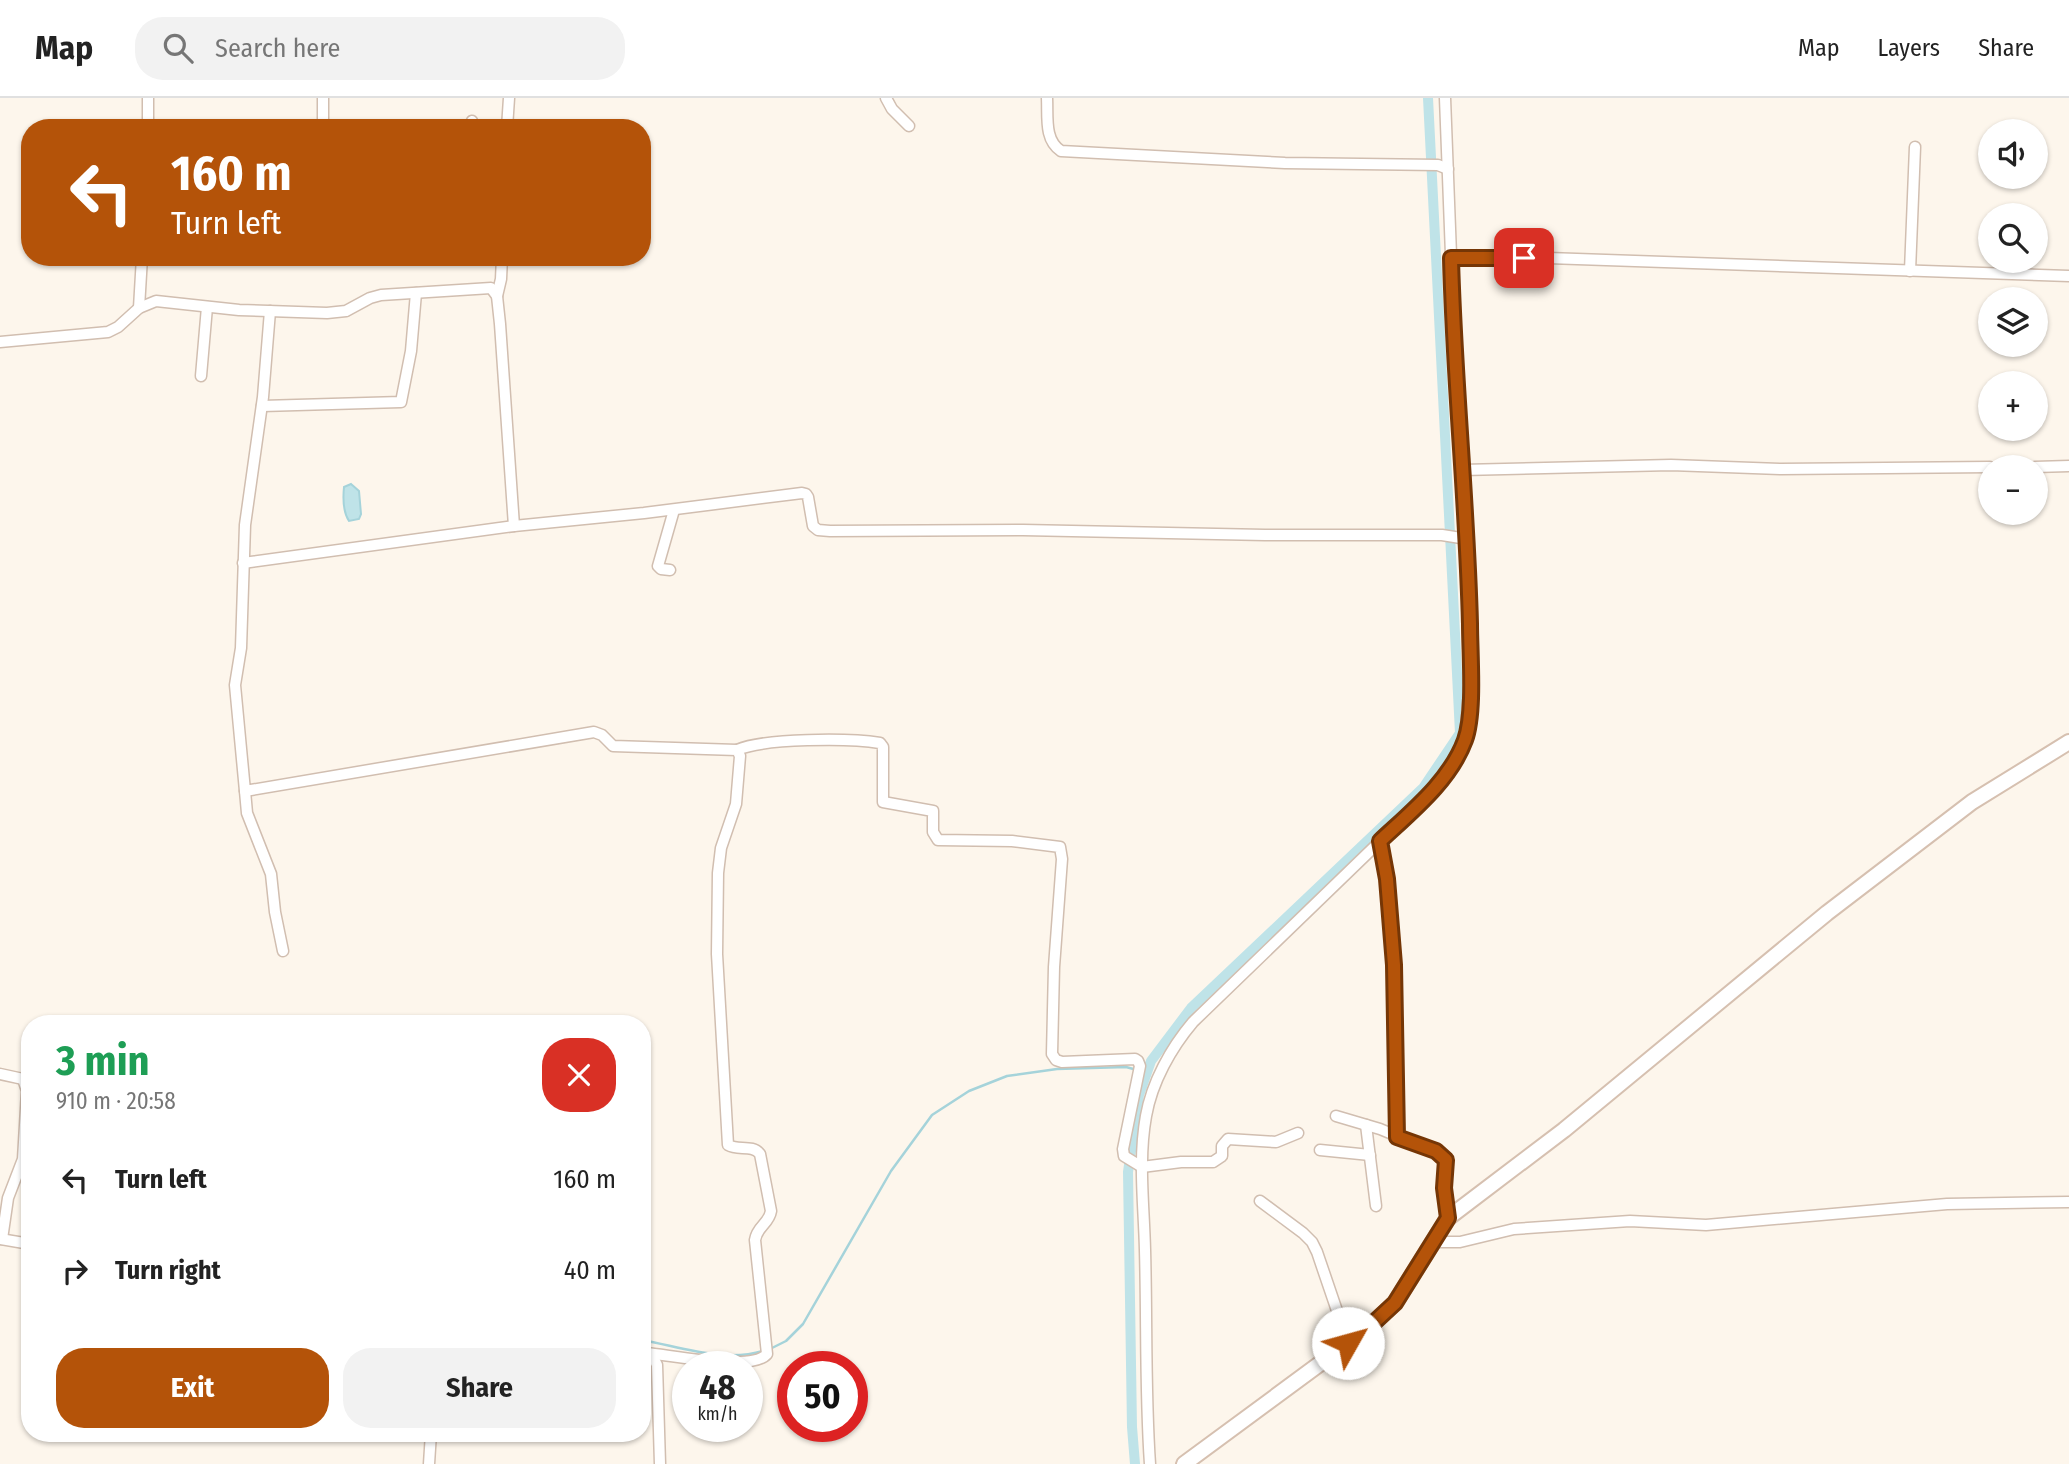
<!DOCTYPE html>
<html lang="en">
<head>
<meta charset="utf-8">
<style>
  :root { --surface:#fff; --page:#f2f2f2; --text:#222; --muted:#767676; --line:#e0e0e0; --accent:#b45309 }
  body { margin:0; font-family:"Fira Sans Condensed",sans-serif; background:var(--page); color:var(--text); height:100vh; display:flex; flex-direction:column; font-size:26px; white-space:nowrap }
  * { box-sizing:border-box; margin:0 }
  p { font-size:23px; color:var(--muted) }
  .icon { flex:none; width:38px; height:38px; fill:none; stroke:currentColor; stroke-width:2; stroke-linecap:round; stroke-linejoin:round }
  .map { position:relative; flex:1; overflow:hidden }
  .sheet { position:absolute; left:21px; top:917px; width:630px; height:427px; display:flex; flex-direction:column; background:var(--surface); border-radius:28px; box-shadow:0 2px 5px #0004 }
  .sheet>* { flex:none }
  .top-card { position:absolute; left:21px; top:21px; width:630px; height:147px; border-radius:28px; box-shadow:0 2px 5px #0004; background:#b45309; color:#fff; overflow:hidden }
  .controls { position:absolute; left:1978px; top:21px; display:grid; gap:14px }
  .controls a { display:grid; place-items:center; width:70px; height:70px; border-radius:50%; background:var(--surface); box-shadow:0 2px 5px #0004; font-size:35px }
  .speed { position:absolute; left:672px; top:1253px; display:flex; gap:14px; font-size:35px; font-weight:700; text-align:center }
  .speed>* { display:grid; place-content:center; width:91px; height:91px; border-radius:50%; background:var(--surface); box-shadow:0 2px 5px #0004; line-height:1 }
  .speed small { font-size:18px; font-weight:400 }
  .speed .limit { border:10px solid #d22; background:#fff; color:#111 }
  .pin { position:absolute; display:grid; place-items:center; width:60px; height:60px; color:#fff; margin:-30px; border-radius:14px; box-shadow:0 4px 10px #0006 }
  .me { position:absolute; width:77px; margin:-38px; rotate:52deg; stroke-linejoin:round; filter:drop-shadow(0 0 5px #0008) }
  .turn { display:flex; align-items:center; gap:24px; height:147px; padding:0 35px; font-size:32px }
  .turn .icon { width:91px; height:91px; stroke-width:2.5 }
  .turn b { display:block; font-size:49px; line-height:60px }
  .round { display:grid; place-items:center; flex:none; width:74px; height:74px; border-radius:28px; background:var(--page) }
  .overview { display:flex; align-items:center; justify-content:space-between; height:119px; padding:0 35px }
  h1 { font-size:42px; font-weight:700; line-height:52px; color:#1e9e55 }
  .primary-button { display:flex; gap:14px; margin-top:auto; padding:14px 35px }
  .primary-button a { flex:1; height:80px; border-radius:28px; background:var(--accent); color:#fff; font-size:28px; font-weight:700; line-height:80px; text-align:center }
  .primary-button a+a { background:var(--page); color:var(--text) }
  ul { padding:0; list-style:none }
  li { display:flex; align-items:center; gap:21px; height:91px; padding:0 35px }
  li div { flex:1 }
  li b { display:block; font-size:26px }
  li em { font-style:normal }
  header { display:flex; align-items:center; gap:42px; box-sizing:border-box; height:98px; padding:0 35px; background:var(--surface); border-bottom:2px solid var(--line) }
  header strong { font-size:33px }
  nav { display:flex; gap:38px; margin-inline-start:auto; font-size:24px }
  .search { width:490px; height:63px; background:var(--page); display:flex; align-items:center; gap:18px; box-sizing:border-box; padding:0 24px; border-radius:28px; color:var(--muted); font-size:26px }
  .map>svg:first-child { display:block }
  .water { fill:#bfe3e8; stroke:#a5d3da; stroke-width:2 }
  .lines { fill:none; stroke-linecap:round; stroke-linejoin:round }
  .stream { stroke:#a5d3da; stroke-width:2.5 }
  .canal { stroke:#bfe3e8; stroke-width:10 }
  .minor-casing { stroke:#d1beb0; stroke-width:13 }
  .secondary-casing { stroke:#d6c0b0; stroke-width:18 }
  .minor { stroke:#fff; stroke-width:10 }
  .secondary { stroke:#fff; stroke-width:14 }
  .route-casing { stroke:#753606; stroke-width:18 }
  .route { stroke:#b45309; stroke-width:12 }
</style>
</head>
<body>
<header>
<strong>Map</strong>
<div class="search"><svg class="icon" aria-label="search" viewBox="0 0 24 24"><circle cx="10" cy="10" r="6"/><path d="M15 15l6 6"/></svg>Search here</div>
<nav><a>Map</a><a>Layers</a><a>Share</a></nav>
</header>
<div class="map">
<svg width="2069" height="1366" viewBox="0 0 2069 1366">
  <rect width="100%" height="100%" fill="#fdf6ec"/>
  <path class="water" d="M351,386L359,393L361,416L359,421L349,423C343,414 343,399 344,389Z"/>
  <g class="lines">
    <g class="stream">
      <path d="M642,1242C681,1249 724,1265 763,1253"/>
      <path d="M770,1251L786,1243L803,1226L891,1073L932,1017L969,993L1007,978L1057,971L1126,969L1137,972"/>
    </g>
    <path class="canal" d="M1135,1366L1132,1329L1128,1074L1139,997L1151,963L1191,910L1423,690L1460,635L1428,0"/>
    <defs>
      <g id="minor">
        <path d="M886,0L892,11L909,28"/>
        <path d="M1047,0C1048,19 1044,42 1061,53L1285,65L1438,67L1448,71"/>
        <path d="M472,23L473,30"/>
        <path d="M148,30V0"/>
        <path d="M323,30V0"/>
        <path d="M507,30L509,0"/>
        <path d="M1451,160H1548L2069,178"/>
        <path d="M1910,173L1915,49"/>
        <path d="M497,198L501,181L502,159"/>
        <path d="M139,210L142,159"/>
        <path d="M270,213L263,299L245,427L241,550L235,587L245,693L594,634L602,637L613,648L737,652L740,658L736,706L721,750L718,775L717,856L728,1047C738,1053 752,1046 760,1056L771,1113C769,1126 757,1128 755,1142L767,1256C752,1274 671,1257 646,1255"/>
        <path d="M0,244L108,234L118,229L139,210L156,203L239,212L327,215L346,213L370,200L381,197L491,190L497,198L500,226L514,428"/>
        <path d="M201,278L207,209"/>
        <path d="M262,308L401,304L411,253L416,195"/>
        <path d="M2035,369L2069,368"/>
        <path d="M1462,372L1671,367L1781,371L1990,369"/>
        <path d="M243,465L514,428L644,415L802,395L806,396L808,399L813,428L818,432L830,433L1023,432L1265,437H1442L1467,441"/>
        <path d="M670,472L661,471L658,468L674,412"/>
        <path d="M737,652C765,640 849,640 880,645L883,649V704L933,713V734L938,742L1012,743L1060,749L1062,761L1054,869L1052,956L1056,962L1062,964L1135,961L1138,963L1140,968L1123,1051L1124,1058L1142,1069L1181,1064H1213L1222,1058V1048L1228,1041L1276,1044L1298,1035"/>
        <path d="M245,693L247,715L271,776L275,814L283,853"/>
        <path d="M1380,743L1387,781L1394,868L1397,1039"/>
        <path d="M0,976L23,981L27,993L23,1061L8,1100L2,1141"/>
        <path d="M1336,1018L1380,1031L1443,1057L1446,1062L1444,1090L1448,1120"/>
        <path d="M1366,1027L1376,1108"/>
        <path d="M1320,1052L1370,1057"/>
        <path d="M1260,1103L1303,1135L1312,1144L1317,1154L1348,1245"/>
        <path d="M0,1141L30,1146"/>
        <path d="M1433,1144H1460L1514,1131L1630,1123L1706,1127L1947,1106L2069,1104"/>
        <path d="M646,1256L654,1261L657,1267L660,1366"/>
        <path d="M429,1366L431,1335"/>
        <path d="M1150,1366C1145,1295 1147,1223 1145,1152C1144,1108 1138,1062 1146,1018C1152,984 1171,950 1193,924L1429,696L1454,663L1465,641L1470,583L1466,414L1452,183L1445,0"/>
      </g>
      <path id="secondary" d="M1184,1366L1367,1231L1395,1205L1448,1120L1564,1032L1827,815L1972,704L2069,644"/>
    </defs>
    <use href="#minor" class="minor-casing"/>
    <use href="#secondary" class="secondary-casing"/>
    <use href="#minor" class="minor"/>
    <use href="#secondary" class="secondary"/>
  </g>
  <g class="lines">
    <defs>
      <path id="route" d="M1348,1245L1367,1231L1395,1205L1448,1120L1444,1090L1446,1062L1436,1053L1397,1039L1394,867L1387,781L1380,743C1411,714 1450,683 1465,642C1475,614 1470,557 1470,526C1467,404 1454,282 1451,160H1524"/>
    </defs>
    <use href="#route" class="route-casing"/>
    <use href="#route" class="route"/>
  </g>
</svg>
<div class="controls">
<a><svg class="icon" aria-label="sound" viewBox="0 0 24 24"><path d="M4 9h4l5-4v14l-5-4H4zM17 9q2 3 0 6"/></svg></a>
<a><svg class="icon" aria-label="search" viewBox="0 0 24 24"><circle cx="10" cy="10" r="6"/><path d="M15 15l6 6"/></svg></a>
<a><svg class="icon" aria-label="layers" viewBox="0 0 24 24"><path d="M12 4l9 5-9 5-9-5zM3 14l9 5 9-5"/></svg></a>
<a>+</a>
<a>−</a>
</div>
<div class="speed"><div>48<small>km/h</small></div><div class="limit">50</div></div>
<div class="pin" style="left:1524px;top:160px;background:#d93025"><svg class="icon" aria-label="arrive" viewBox="0 0 24 24"><path d="M6 21V4h12l-3 4 3 4H6"/></svg></div>
<svg class="me" style="left:1348px;top:1245px" viewBox="-20 -20 40 40"><circle r="19" fill="#fff"/><path d="M0-13L10 11 0 6-10 11z" fill="#b45309"/></svg>
<div class="top-card">
<div class="turn"><svg class="icon" aria-label="left" viewBox="0 0 24 24"><path d="M17 20v-9H6M10 6l-5 5 5 5"/></svg><div><b>160 m</b>Turn left</div></div>
</div>
<section class="sheet">
<div class="overview"><div><h1>3 min</h1><p>910 m · 20:58</p></div><a class="round" style="background:#d93025;color:#fff"><svg class="icon" aria-label="close" viewBox="0 0 24 24"><path d="M6 6l12 12M18 6L6 18"/></svg></a></div>
<ul>
<li><svg class="icon" aria-label="left" viewBox="0 0 24 24"><path d="M17 20v-9H6M10 6l-5 5 5 5"/></svg><div><b>Turn left</b></div><em>160 m</em></li>
<li><svg class="icon" aria-label="right" viewBox="0 0 24 24"><path d="M7 20v-9h11M14 6l5 5-5 5"/></svg><div><b>Turn right</b></div><em>40 m</em></li>
</ul>
<div class="primary-button"><a>Exit</a><a>Share</a></div>
</section>
</div>
</body>
</html>
